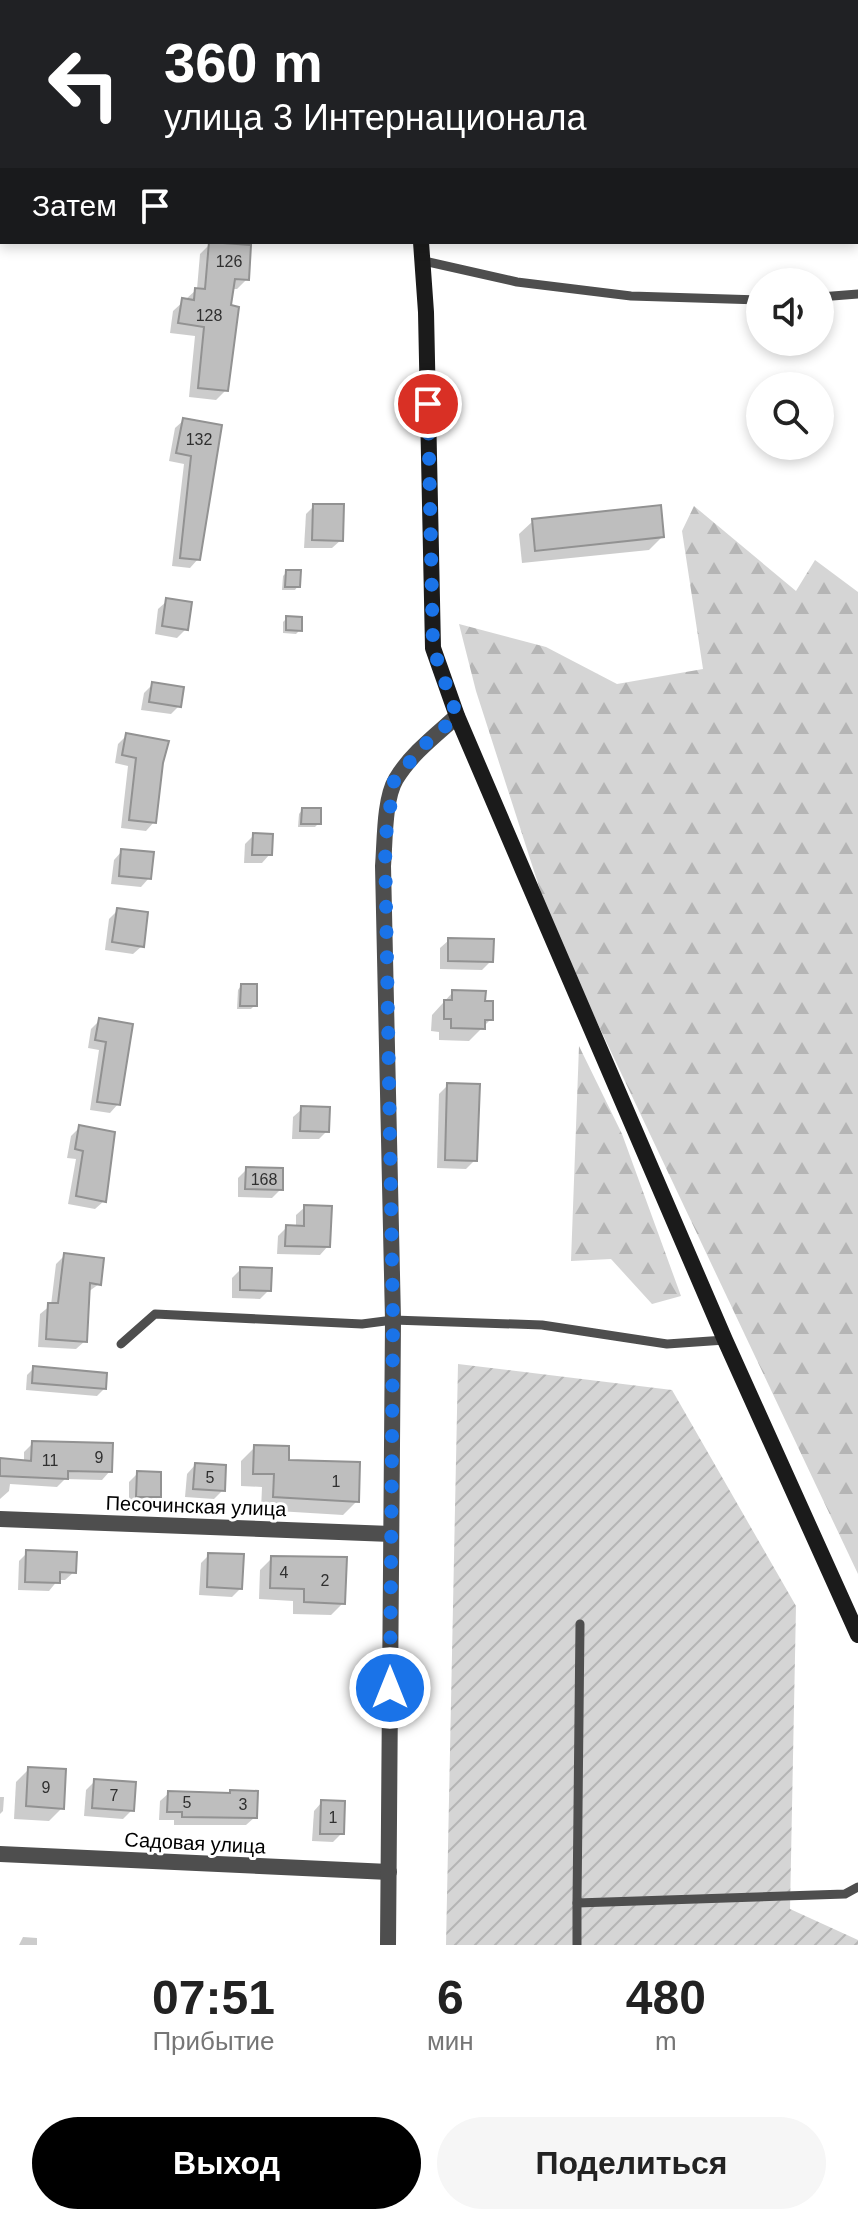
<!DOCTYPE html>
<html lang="ru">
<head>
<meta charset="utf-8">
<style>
  :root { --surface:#fff; --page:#f6f6f6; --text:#222; --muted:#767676; --accent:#000 }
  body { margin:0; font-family:Helvetica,sans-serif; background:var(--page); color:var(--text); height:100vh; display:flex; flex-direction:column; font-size:30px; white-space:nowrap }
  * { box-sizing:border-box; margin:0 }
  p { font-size:26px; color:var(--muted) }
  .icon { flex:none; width:44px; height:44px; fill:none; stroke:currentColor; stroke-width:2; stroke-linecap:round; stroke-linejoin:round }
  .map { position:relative; height:1945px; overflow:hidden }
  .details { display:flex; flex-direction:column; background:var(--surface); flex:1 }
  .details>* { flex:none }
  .hud { position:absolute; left:0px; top:0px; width:858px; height:244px; box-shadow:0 4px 12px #0003; background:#202124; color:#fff; overflow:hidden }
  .fabs { position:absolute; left:746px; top:268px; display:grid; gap:16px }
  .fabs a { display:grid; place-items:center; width:88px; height:88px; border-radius:50%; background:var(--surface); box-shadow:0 4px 12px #0003; font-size:40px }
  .pin { position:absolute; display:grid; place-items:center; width:68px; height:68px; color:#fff; margin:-34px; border:4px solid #fff; border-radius:50%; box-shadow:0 2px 8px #0007 }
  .me { position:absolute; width:88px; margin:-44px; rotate:0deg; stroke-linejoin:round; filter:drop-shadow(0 0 6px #0008) }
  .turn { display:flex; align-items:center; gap:28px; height:168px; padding:0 32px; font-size:36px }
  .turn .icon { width:104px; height:104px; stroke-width:2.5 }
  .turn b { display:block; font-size:56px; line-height:68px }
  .then { display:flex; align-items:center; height:76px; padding:0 32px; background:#0003; gap:16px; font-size:30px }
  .eta { display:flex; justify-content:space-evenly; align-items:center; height:136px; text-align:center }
  .eta b { font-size:48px; font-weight:600; line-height:56px }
  .cta { display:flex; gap:16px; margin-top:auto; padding:16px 32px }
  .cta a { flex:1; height:92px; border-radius:48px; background:var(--accent); color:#fff; font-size:32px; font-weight:600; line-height:92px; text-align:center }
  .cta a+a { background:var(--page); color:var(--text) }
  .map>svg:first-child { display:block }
  .forest { fill:url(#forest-firs) }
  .garden { fill:url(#garden-furrows) }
  .shadow { fill:#0003 }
  .building { fill:#bebebe; stroke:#929292; stroke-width:2 }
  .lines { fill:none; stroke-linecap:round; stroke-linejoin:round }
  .lane { stroke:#4e4e4e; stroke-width:9 }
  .street { stroke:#4e4e4e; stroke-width:16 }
  .secondary { stroke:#1b1b1b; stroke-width:16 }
  .route { stroke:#1a73e8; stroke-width:14; stroke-dasharray:0 25.2 }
  .labels { text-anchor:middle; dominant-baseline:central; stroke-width:6; stroke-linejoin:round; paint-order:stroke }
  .number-label { font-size:16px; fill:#303030 }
  .street-label { font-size:20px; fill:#000; stroke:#fff }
</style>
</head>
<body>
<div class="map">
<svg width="858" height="1945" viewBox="0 0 858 1945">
  <defs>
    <pattern id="forest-firs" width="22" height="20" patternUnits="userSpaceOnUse" patternTransform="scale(2)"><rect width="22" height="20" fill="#d5d5d5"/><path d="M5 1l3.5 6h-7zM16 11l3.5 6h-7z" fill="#b5b5b5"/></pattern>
    <pattern id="garden-furrows" width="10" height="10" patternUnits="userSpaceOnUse" patternTransform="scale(2)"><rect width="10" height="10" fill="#d5d5d5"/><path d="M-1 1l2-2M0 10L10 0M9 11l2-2" fill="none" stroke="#b5b5b5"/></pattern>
  </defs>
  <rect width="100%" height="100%" fill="#fff"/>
  <g class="forest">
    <path d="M694,506L796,591L815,560L858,592V1574L552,927L476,691L459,624L546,647L617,684L703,669L682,531Z"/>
    <path d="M579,1046L622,1134L681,1296L652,1304L611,1259L571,1261Z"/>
  </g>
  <path class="garden" d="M458,1364L672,1390L796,1606L790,1909L858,1940V1945H446Z"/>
  <g class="shadow">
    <path d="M687,0H798L796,2Z"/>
    <path d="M212,242H242L247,279L237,289H232L226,390L216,400L189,397L195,336L170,333L173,311L197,289L200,254Z"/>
    <path d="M184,420L220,426L198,559L190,568L172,566L184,464L169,461L175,428Z"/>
    <path d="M314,506L341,540L332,548H304L306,514Z"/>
    <path d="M533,521L662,537L649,550L522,563L519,534Z"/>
    <path d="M287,572L298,586L295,590H282L283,576Z"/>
    <path d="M167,601L186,629L177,638L155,634L158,609Z"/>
    <path d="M287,618L300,630L296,634L283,633V622Z"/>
    <path d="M152,685L179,706L171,714L141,710L144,693Z"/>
    <path d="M127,735L161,762L154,822L146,831L121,828L128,766L115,763L118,744Z"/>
    <path d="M302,810L319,823L315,827H298L299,814Z"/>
    <path d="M254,835L270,854L262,863H244L245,844Z"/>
    <path d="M122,851L149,878L141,887L111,884L114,860Z"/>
    <path d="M118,910L142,946L133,954L105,950L109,919Z"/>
    <path d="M449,940L491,961L482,970L440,969V948Z"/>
    <path d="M241,986L255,1005L251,1009H237L238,990Z"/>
    <path d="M453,992L483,1003L491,1019L469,1041L439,1040V1032L431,1031L432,1015Z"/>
    <path d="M99,1021L130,1026L118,1104L110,1113L90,1110L99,1050L88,1048L91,1029Z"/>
    <path d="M448,1085L475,1160L466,1169L437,1168L439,1094Z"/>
    <path d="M302,1109L327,1131L319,1139H292L293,1117Z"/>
    <path d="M80,1127L104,1201L95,1209L68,1204L76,1159L67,1158L71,1136Z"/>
    <path d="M247,1169L281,1189L272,1198L238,1197V1178Z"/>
    <path d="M305,1207L328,1246L320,1255L277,1254L278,1236L286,1228H296V1215Z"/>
    <path d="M65,1255L99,1284L88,1292L85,1341L76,1349L38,1347L40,1314L51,1305L56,1264Z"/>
    <path d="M241,1269L269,1290L260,1299L232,1298V1278Z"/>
    <path d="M34,1368L104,1389L97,1396L26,1390L27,1375Z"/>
    <path d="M33,1443L110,1471L102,1480L65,1479L57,1487L10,1484L9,1491L0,1499V1461L24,1462V1452Z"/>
    <path d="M255,1447L287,1462L357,1501L343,1515L261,1510L262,1487L241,1486V1461Z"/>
    <path d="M195,1465L223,1490L214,1499L185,1497L187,1474Z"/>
    <path d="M138,1473L159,1496L150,1505H129V1482Z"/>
    <path d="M27,1553L74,1572L65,1580H58L49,1591L18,1590L19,1561Z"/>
    <path d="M209,1555L241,1588L232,1597L199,1595L201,1563Z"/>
    <path d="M272,1558L343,1603L331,1615L293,1614V1601L259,1599L260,1570Z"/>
    <path d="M29,1769L62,1808L49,1821L14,1819L16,1782Z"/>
    <path d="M95,1781L132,1810L123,1819L84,1816L86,1790Z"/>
    <path d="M231,1792L255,1817L246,1825H174V1820H159L160,1801L169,1793L228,1795Z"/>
    <path d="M0,1797H4L3,1811L0,1814Z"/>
    <path d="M322,1802L342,1833L333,1842L312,1841L314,1811Z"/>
    <path d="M23,1937L37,1938V1945H19Z"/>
  </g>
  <g class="building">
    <path d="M209,242L251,245L249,280L235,279L231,305L239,307L228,391L198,388L204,327L178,323L182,298L194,300L195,288L205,289Z"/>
    <path d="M183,418L222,425L200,560L180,558L191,456L176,453Z"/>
    <path d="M313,504H344L343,541L312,540Z"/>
    <path d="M661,505L664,537L535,551L532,519Z"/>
    <path d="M286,570H301L300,587H285Z"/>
    <path d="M166,598L192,602L188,630L162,626Z"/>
    <path d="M286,616L302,617V631L286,630Z"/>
    <path d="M152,682L184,687L181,707L149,702Z"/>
    <path d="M126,733L169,741L163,763L156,823L129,820L136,758L122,755Z"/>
    <path d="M302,808H321V824H301Z"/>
    <path d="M253,833L273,834L272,855H252Z"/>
    <path d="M121,849L154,852L151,879L119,876Z"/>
    <path d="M117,908L148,912L144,947L112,942Z"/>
    <path d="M448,938L494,939L493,962L448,961Z"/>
    <path d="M241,984H257V1006H240Z"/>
    <path d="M452,990L486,991L485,1001H493V1020H485V1029L451,1028V1019H444V1000H452Z"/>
    <path d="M99,1018L133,1024L120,1105L97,1102L106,1042L95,1040Z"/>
    <path d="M447,1083L480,1084L477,1161L445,1160Z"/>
    <path d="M301,1106L330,1107L329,1132L300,1131Z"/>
    <path d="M79,1125L115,1132L106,1202L76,1196L83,1151L75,1149Z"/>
    <path d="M246,1167L283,1168V1190L245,1189Z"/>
    <path d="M304,1205L332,1206L330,1247L285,1246L286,1225L304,1226Z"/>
    <path d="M64,1253L104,1258L101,1285L90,1283L87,1342L46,1339L48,1303H58Z"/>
    <path d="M240,1267L272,1268L271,1291L240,1290Z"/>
    <path d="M33,1366L107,1373L106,1389L32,1383Z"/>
    <path d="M32,1441L113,1443L112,1472L68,1471V1479L0,1476V1458L31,1461Z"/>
    <path d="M254,1445L289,1446V1460L360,1462L359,1502L273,1497L274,1474H253Z"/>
    <path d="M195,1463L226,1465L225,1491L193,1489Z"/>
    <path d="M137,1471L161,1472V1497H136Z"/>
    <path d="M26,1550L77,1552L76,1573L60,1572V1583L25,1582Z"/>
    <path d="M208,1553L244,1554L242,1589L207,1587Z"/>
    <path d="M271,1556L347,1557L345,1604L304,1602V1589L270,1588Z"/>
    <path d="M28,1767L66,1769L64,1809L26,1806Z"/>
    <path d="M94,1779L136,1782L134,1811L92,1808Z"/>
    <path d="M230,1790L258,1791L257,1818L182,1817V1812H167L168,1791L230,1793Z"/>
    <path d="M321,1800L345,1801L344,1834H320Z"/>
  </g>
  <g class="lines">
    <g class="lane">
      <path d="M424,261L517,282L631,296L760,300"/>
      <path d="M820,297L858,294"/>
      <path d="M121,1344L155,1314L362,1324L393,1320L542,1325L667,1344L725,1340"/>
      <path d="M580,1624L577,1903L845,1894L858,1887"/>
      <path d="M577,1945V1903"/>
    </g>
    <g class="street">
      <path d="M90,2L91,0"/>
      <path d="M0,145H2"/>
      <path d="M0,198L2,193"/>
      <path d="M0,1519L391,1534"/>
      <path d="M0,1854L389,1872"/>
      <path d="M388,1945L393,1320L383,866C385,842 384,799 396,779C411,754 436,735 457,716"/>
    </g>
    <g class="secondary">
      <path d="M383,0V2"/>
      <path d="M421,242L426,312L433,648L457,716L522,868L725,1340L858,1635"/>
    </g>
  </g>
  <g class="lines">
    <path class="route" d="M390,1688L393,1320L385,842L394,781L423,746L457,716L433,648L428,404"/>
  </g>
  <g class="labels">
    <g class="number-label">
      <text x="229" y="261">126</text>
      <text x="209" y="315">128</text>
      <text x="199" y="439">132</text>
      <text x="264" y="1179">168</text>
      <text x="99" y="1457">9</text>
      <text x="50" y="1460">11</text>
      <text x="210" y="1477">5</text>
      <text x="336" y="1481">1</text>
      <text x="284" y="1572">4</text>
      <text x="325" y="1580">2</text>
      <text x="46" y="1787">9</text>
      <text x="114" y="1795">7</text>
      <text x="187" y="1802">5</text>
      <text x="243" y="1804">3</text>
      <text x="333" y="1817">1</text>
    </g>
    <g class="street-label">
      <text transform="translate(196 1506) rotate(2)">Песочинская улица</text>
      <text transform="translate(195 1843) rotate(3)">Садовая улица</text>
    </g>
  </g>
</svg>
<div class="fabs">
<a><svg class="icon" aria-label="sound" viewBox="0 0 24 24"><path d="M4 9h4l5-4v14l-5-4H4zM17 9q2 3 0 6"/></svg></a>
<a><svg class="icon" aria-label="search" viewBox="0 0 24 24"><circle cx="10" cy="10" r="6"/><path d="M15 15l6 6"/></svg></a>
</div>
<div class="pin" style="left:428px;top:404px;background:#d93025"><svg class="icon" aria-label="arrive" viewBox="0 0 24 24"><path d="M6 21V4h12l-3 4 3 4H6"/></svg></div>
<svg class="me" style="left:390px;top:1688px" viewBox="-20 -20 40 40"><circle r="17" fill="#1a73e8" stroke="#fff" stroke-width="3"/><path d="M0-11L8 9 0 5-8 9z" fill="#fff"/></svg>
<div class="hud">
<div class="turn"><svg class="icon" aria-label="left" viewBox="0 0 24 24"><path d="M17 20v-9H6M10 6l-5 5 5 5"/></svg><div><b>360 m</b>улица 3 Интернационала</div></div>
<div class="then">Затем<svg class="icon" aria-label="arrive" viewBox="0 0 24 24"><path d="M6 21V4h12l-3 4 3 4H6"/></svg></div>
</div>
</div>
<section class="details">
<div class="eta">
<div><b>07:51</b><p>Прибытие</p></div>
<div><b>6</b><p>мин</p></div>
<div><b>480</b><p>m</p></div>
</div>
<div class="cta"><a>Выход</a><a>Поделиться</a></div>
</section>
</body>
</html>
